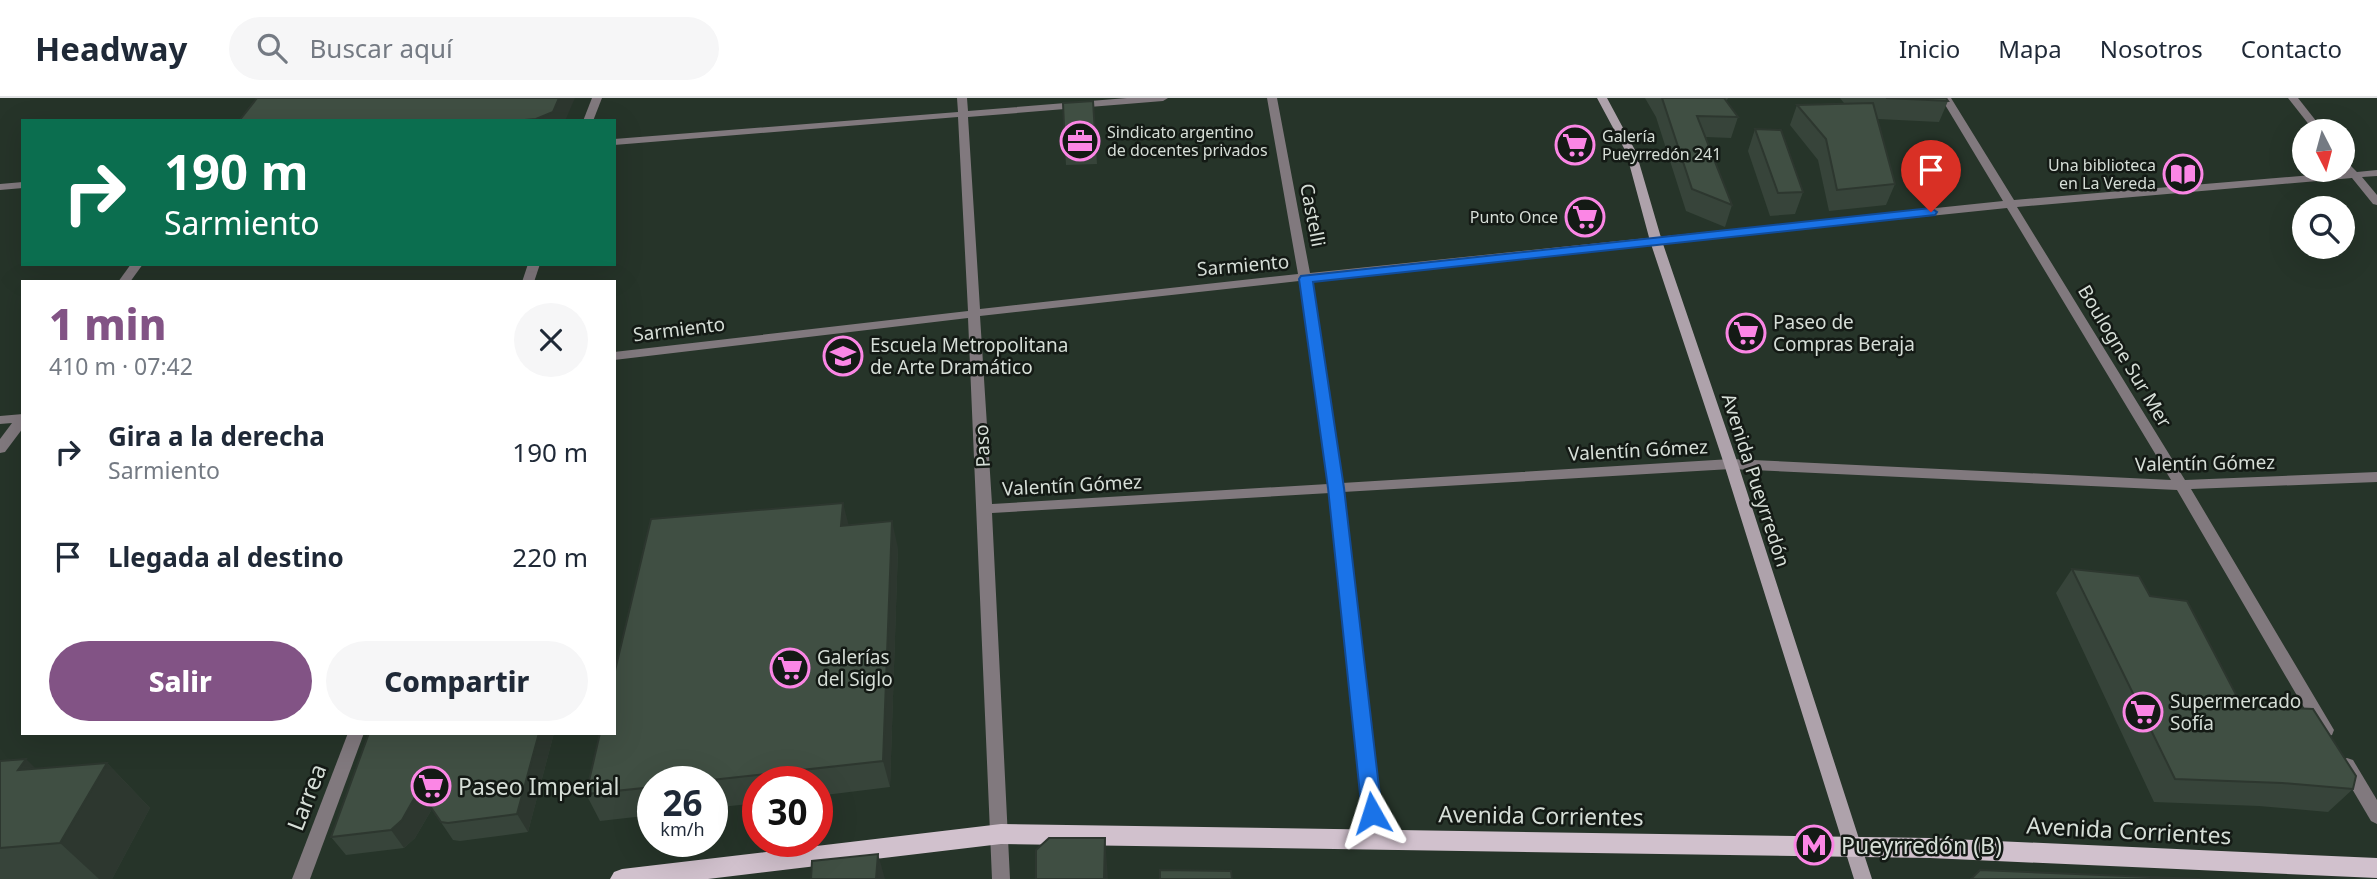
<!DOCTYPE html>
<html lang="es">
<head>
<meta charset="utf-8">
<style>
  :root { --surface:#fff; --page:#f6f6f7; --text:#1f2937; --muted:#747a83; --line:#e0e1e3; --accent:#825385 }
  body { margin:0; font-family:"Noto Sans",sans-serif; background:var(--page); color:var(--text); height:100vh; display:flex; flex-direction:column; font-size:26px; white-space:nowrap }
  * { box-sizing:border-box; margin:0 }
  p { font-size:23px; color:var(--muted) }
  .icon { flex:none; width:38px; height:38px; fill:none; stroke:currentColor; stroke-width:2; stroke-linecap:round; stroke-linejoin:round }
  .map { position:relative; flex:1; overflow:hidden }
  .side { position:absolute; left:21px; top:182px; width:595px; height:455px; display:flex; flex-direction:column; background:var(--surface); border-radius:0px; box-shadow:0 7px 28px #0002 }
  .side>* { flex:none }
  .hud { position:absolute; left:21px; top:21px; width:595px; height:147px; border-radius:0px; box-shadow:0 7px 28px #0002; background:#0b6e4f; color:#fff; overflow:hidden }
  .needle { width:46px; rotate:174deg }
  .buttons { position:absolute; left:2292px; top:21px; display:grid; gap:14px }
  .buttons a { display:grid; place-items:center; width:63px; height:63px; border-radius:50%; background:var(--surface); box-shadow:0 7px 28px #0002; font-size:35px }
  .speed { position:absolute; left:637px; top:668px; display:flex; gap:14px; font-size:35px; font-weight:700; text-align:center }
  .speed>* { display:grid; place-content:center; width:91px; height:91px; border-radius:50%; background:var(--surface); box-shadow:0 7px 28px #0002; line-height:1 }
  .speed small { font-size:18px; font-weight:400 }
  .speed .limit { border:10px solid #d22; background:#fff; color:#111 }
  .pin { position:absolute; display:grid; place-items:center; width:60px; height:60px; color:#fff; margin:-72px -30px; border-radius:50% 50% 50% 0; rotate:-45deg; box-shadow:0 0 7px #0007 }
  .pin .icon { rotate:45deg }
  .me { position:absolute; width:77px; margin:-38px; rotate:354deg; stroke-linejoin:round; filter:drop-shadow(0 0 5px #0008) }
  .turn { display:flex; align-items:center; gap:24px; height:147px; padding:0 28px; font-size:32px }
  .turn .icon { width:91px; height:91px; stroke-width:2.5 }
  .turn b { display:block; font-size:49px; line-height:60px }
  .round { display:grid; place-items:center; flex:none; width:74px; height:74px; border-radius:37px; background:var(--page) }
  .head { display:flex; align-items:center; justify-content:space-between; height:119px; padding:0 28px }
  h1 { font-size:42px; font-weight:800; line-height:52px; color:var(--accent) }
  .action { display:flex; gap:14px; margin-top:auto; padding:14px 28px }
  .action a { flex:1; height:80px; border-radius:42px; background:var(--accent); color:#fff; font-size:28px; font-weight:800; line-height:80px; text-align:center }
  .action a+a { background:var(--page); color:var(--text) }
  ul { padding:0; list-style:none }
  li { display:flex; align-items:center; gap:21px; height:105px; padding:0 28px }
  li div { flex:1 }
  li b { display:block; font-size:26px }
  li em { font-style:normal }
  header { display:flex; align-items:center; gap:42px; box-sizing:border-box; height:98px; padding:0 35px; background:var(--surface); border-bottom:2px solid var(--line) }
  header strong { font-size:33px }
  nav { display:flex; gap:38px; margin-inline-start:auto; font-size:24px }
  .search { width:490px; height:63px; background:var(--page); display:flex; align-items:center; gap:18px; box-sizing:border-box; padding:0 24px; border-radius:38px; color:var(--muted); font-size:26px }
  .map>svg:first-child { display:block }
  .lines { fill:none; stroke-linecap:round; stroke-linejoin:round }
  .minor { fill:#81797e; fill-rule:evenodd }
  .secondary { fill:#aea2ab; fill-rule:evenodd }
  .primary { fill:#d1c1cd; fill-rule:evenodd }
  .wall { fill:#37443a }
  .shaded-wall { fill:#2d372f }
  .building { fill:#404f43; stroke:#2d372f; stroke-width:2 }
  .route { fill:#1a73e8; stroke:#114b97; stroke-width:2 }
  .labels { text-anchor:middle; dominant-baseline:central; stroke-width:5; stroke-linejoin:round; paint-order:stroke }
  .far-poi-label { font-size:16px; fill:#d6ded7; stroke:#141a15; text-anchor:start }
  .street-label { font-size:19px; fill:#d6ded7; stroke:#141a15 }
  .poi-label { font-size:19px; fill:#d6ded7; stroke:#141a15; text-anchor:start }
  .near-poi-label { font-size:23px; fill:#d6ded7; stroke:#141a15; text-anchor:start }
  .near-street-label { font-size:23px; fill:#d6ded7; stroke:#141a15 }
</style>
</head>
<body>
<header>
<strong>Headway</strong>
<div class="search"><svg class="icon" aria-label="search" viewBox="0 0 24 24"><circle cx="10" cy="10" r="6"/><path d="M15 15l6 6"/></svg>Buscar aquí</div>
<nav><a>Inicio</a><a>Mapa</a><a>Nosotros</a><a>Contacto</a></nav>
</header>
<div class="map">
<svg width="2377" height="781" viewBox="0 0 2377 781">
  <rect width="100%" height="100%" fill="#263429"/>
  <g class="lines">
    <g class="minor">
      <path d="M592,0H602L593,23H583Z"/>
      <path d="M957,0H967L968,13L1127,0H1168L1163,3L968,19L980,211L1298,176L1267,0H1277L1310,175L2003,103L1941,0H1951L2014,102L2347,74L2343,70V60L2357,74L2377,72V78L2362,79L2377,97V107L2373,106L2352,80L2017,109L2185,382L2377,374V384L2191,391L2334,632L2332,637L2326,639L2320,637L2177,392L1731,371L1343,394L1384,742L1381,748L1375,750L1369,748L1366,742L1330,395L992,415L1010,781H992L968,220L614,262V254L968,213L958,19L614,47V41L958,14ZM2007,110L2171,382L1731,361L1342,385L1311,182ZM1299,183L1328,386L992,406L980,218Z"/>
      <path d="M2288,0H2298L2324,33H2314Z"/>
      <path d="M23,84V90L0,92V86Z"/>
      <path d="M131,166H143L130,184H118Z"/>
      <path d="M528,166H540L534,184H522Z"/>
      <path d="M23,316V330L5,354L0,355V341L12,325L0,326V318Z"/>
      <path d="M348,635H364L310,781H292Z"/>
      <path d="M2347,660L2353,662L2377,702V726L2371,723L2338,667L2341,662Z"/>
    </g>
    <path class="secondary" d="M1597,0H1607L1636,54L1662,143L1738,366L1872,781H1854L1724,366L1650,143L1626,54Z"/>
    <path class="primary" d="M1001,726L1930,740L2377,760V780L1930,760L1001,746L708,781H610L614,774L622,771Z"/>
  </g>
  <g class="wall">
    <path d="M1645,0H1728L1726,4L1738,19L1731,40L1706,39L1732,107L1725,129L1686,113L1656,19Z"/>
    <path d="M1840,0H1946L1948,3L1939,24L1878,21L1895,86L1886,107L1829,113L1818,62L1790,27L1797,7L1844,5Z"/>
    <path d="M1093,3L1097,66L1066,67L1065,52Z"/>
    <path d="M1755,31L1803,94L1795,116L1770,118L1748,53Z"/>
    <path d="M898,450L890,689L817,698V684H758V705L712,710V684H653V717L600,723L586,696Z"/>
    <path d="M2072,471L2150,498L2242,608L2353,691L2328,714L2259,708L2154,704L2056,495Z"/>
    <path d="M369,635H554L528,734L460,743L453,742L432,711L415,740L404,750L346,757L331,739Z"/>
    <path d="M0,663L36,671L107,665L150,710L112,781H0Z"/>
  </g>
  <g class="shaded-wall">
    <path d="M559,0H575L565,23H537L536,21Z"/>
    <path d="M843,405L850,432L841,428Z"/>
    <path d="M892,423L898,450L890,689L883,663Z"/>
    <path d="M539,635H554L528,734L517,716Z"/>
    <path d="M26,661L72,706L18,672Z"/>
    <path d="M107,665L150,710L112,781H99L60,745Z"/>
    <path d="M419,692L432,711L415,740L404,750L391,732Z"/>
    <path d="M1105,740L1108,781H1104Z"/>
    <path d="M878,756L885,781H876Z"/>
  </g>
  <g class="building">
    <path d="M257,0H559L553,14L536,21L513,23H239Z"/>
    <path d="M1662,0H1724L1738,19L1697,18L1732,107L1692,91Z"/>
    <path d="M1886,0H1946L1948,3Z"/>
    <path d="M1093,3L1096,51L1065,52L1063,5Z"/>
    <path d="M1873,5L1895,86L1837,92L1826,41L1797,7Z"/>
    <path d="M1755,31L1781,32L1803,94L1778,95Z"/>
    <path d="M843,405L841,428L892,423L883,663L693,684H653V689L586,696L600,635H614V577L651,421Z"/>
    <path d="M2072,471L2139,478L2150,498L2187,503L2242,608L2313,611L2356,678L2353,691L2282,685L2175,681Z"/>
    <path d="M369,635H539L517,716L448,725L441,724L419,692L402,722L391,732L331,739Z"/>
    <path d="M26,661L18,672L107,665L60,745L0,750V663Z"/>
    <path d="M1049,740H1105L1104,781H1036V752Z"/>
    <path d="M878,756L876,781H811L812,763Z"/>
    <path d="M1160,772L1231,773L1232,781H1160Z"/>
    <path d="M1980,772L2200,781H1971Z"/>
  </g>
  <path class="route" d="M1931,110L1937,114L1935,117L1313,184L1344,390L1382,715L1379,721L1372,724L1365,721L1362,715L1328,390L1299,181L1301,178Z"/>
  <defs>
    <symbol id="office-ring" viewBox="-11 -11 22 22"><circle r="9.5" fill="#141a15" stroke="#fb86e5" stroke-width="1.5"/><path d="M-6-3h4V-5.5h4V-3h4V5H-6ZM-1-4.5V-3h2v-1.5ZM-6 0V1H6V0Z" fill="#fb86e5"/></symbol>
    <symbol id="supermarket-ring" viewBox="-11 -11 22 22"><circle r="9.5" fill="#141a15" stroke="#fb86e5" stroke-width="1.5"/><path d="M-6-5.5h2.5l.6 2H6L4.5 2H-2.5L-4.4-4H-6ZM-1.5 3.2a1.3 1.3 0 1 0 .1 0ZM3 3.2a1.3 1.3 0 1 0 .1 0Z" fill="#fb86e5"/></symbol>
    <symbol id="library-ring" viewBox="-11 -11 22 22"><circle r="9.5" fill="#141a15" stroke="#fb86e5" stroke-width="1.5"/><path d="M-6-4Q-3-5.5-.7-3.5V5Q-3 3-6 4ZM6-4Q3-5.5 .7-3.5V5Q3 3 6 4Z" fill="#fb86e5"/></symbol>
    <symbol id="university-ring" viewBox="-11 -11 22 22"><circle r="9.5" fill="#141a15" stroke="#fb86e5" stroke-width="1.5"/><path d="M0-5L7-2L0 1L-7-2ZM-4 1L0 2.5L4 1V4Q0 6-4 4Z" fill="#fb86e5"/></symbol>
    <symbol id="metro-ring" viewBox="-11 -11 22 22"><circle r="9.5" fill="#141a15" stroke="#fb86e5" stroke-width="1.5"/><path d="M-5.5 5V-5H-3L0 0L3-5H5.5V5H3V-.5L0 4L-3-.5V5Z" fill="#fb86e5"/></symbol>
  </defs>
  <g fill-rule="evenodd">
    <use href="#office-ring" x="1058" y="21" width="44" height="44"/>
    <use href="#supermarket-ring" x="1553" y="25" width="44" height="44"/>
    <use href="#library-ring" x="2161" y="54" width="44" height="44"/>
    <use href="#supermarket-ring" x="1563" y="97" width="44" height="44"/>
    <use href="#supermarket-ring" x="1724" y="213" width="44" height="44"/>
    <use href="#university-ring" x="821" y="236" width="44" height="44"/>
    <use href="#supermarket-ring" x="768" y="548" width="44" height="44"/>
    <use href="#supermarket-ring" x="2121" y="592" width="44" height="44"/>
    <use href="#supermarket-ring" x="409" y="666" width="44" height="44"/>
    <use href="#metro-ring" x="1792" y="725" width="44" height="44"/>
  </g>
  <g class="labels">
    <g class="far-poi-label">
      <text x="1107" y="34">Sindicato argentino<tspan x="1107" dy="18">de docentes privados</tspan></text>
      <text x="1602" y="38">Galería<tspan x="1602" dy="18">Pueyrredón 241</tspan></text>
      <text x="2156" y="67" text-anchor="end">Una biblioteca<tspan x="2156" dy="18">en La Vereda</tspan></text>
      <text x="1558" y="119" text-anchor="end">Punto Once</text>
    </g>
    <g class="street-label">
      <text transform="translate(1313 117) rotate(79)">Castelli</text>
      <text transform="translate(1243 167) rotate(-5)">Sarmiento</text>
      <text transform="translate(679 231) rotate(-7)">Sarmiento</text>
      <text transform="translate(2125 258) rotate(59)">Boulogne Sur Mer</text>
      <text transform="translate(982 348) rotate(-93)">Paso</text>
      <text transform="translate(1638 352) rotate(-3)">Valentín Gómez</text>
      <text transform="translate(2205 365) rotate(-1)">Valentín Gómez</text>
      <text transform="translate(1756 382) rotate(72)">Avenida Pueyrredón</text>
      <text transform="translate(1072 387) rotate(-3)">Valentín Gómez</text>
    </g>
    <g class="poi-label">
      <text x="1773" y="224">Paseo de<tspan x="1773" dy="22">Compras Beraja</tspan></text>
      <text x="870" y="247">Escuela Metropolitana<tspan x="870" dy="22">de Arte Dramático</tspan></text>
      <text x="817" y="559">Galerías<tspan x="817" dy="22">del Siglo</tspan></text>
      <text x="2170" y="603">Supermercado<tspan x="2170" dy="22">Sofía</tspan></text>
    </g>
    <g class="near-poi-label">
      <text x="458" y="688">Paseo Imperial</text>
      <text x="1841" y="747">Pueyrredón (B)</text>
    </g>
    <g class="near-street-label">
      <text transform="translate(306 699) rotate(-69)">Larrea</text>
      <text transform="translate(1541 717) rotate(1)">Avenida Corrientes</text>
      <text transform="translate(2129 732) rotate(3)">Avenida Corrientes</text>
    </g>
  </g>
</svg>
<div class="buttons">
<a><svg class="needle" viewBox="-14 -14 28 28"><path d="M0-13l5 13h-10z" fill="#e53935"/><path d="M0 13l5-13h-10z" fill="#747a83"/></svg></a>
<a><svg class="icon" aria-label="search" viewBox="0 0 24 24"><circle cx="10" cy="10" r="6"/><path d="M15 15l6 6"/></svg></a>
</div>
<div class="speed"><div>26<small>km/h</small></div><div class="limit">30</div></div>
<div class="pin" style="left:1931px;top:114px;background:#d93025"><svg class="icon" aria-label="arrive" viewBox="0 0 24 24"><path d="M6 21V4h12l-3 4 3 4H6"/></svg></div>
<svg class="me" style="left:1372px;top:715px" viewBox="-20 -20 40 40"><path d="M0-17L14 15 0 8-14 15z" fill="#1a73e8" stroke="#fff" stroke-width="4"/></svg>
<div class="hud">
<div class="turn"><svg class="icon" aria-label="right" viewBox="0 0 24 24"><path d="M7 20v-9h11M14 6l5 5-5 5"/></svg><div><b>190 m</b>Sarmiento</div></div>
</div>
<section class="side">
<div class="head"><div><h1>1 min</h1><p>410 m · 07:42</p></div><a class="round"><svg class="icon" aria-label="close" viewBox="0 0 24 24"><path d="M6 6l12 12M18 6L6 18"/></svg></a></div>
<ul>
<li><svg class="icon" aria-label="right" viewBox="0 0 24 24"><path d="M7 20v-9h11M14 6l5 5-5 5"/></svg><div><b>Gira a la derecha</b><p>Sarmiento</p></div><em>190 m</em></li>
<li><svg class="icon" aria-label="arrive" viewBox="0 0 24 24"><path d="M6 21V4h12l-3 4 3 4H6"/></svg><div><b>Llegada al destino</b></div><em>220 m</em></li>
</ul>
<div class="action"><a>Salir</a><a>Compartir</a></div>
</section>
</div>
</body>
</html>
